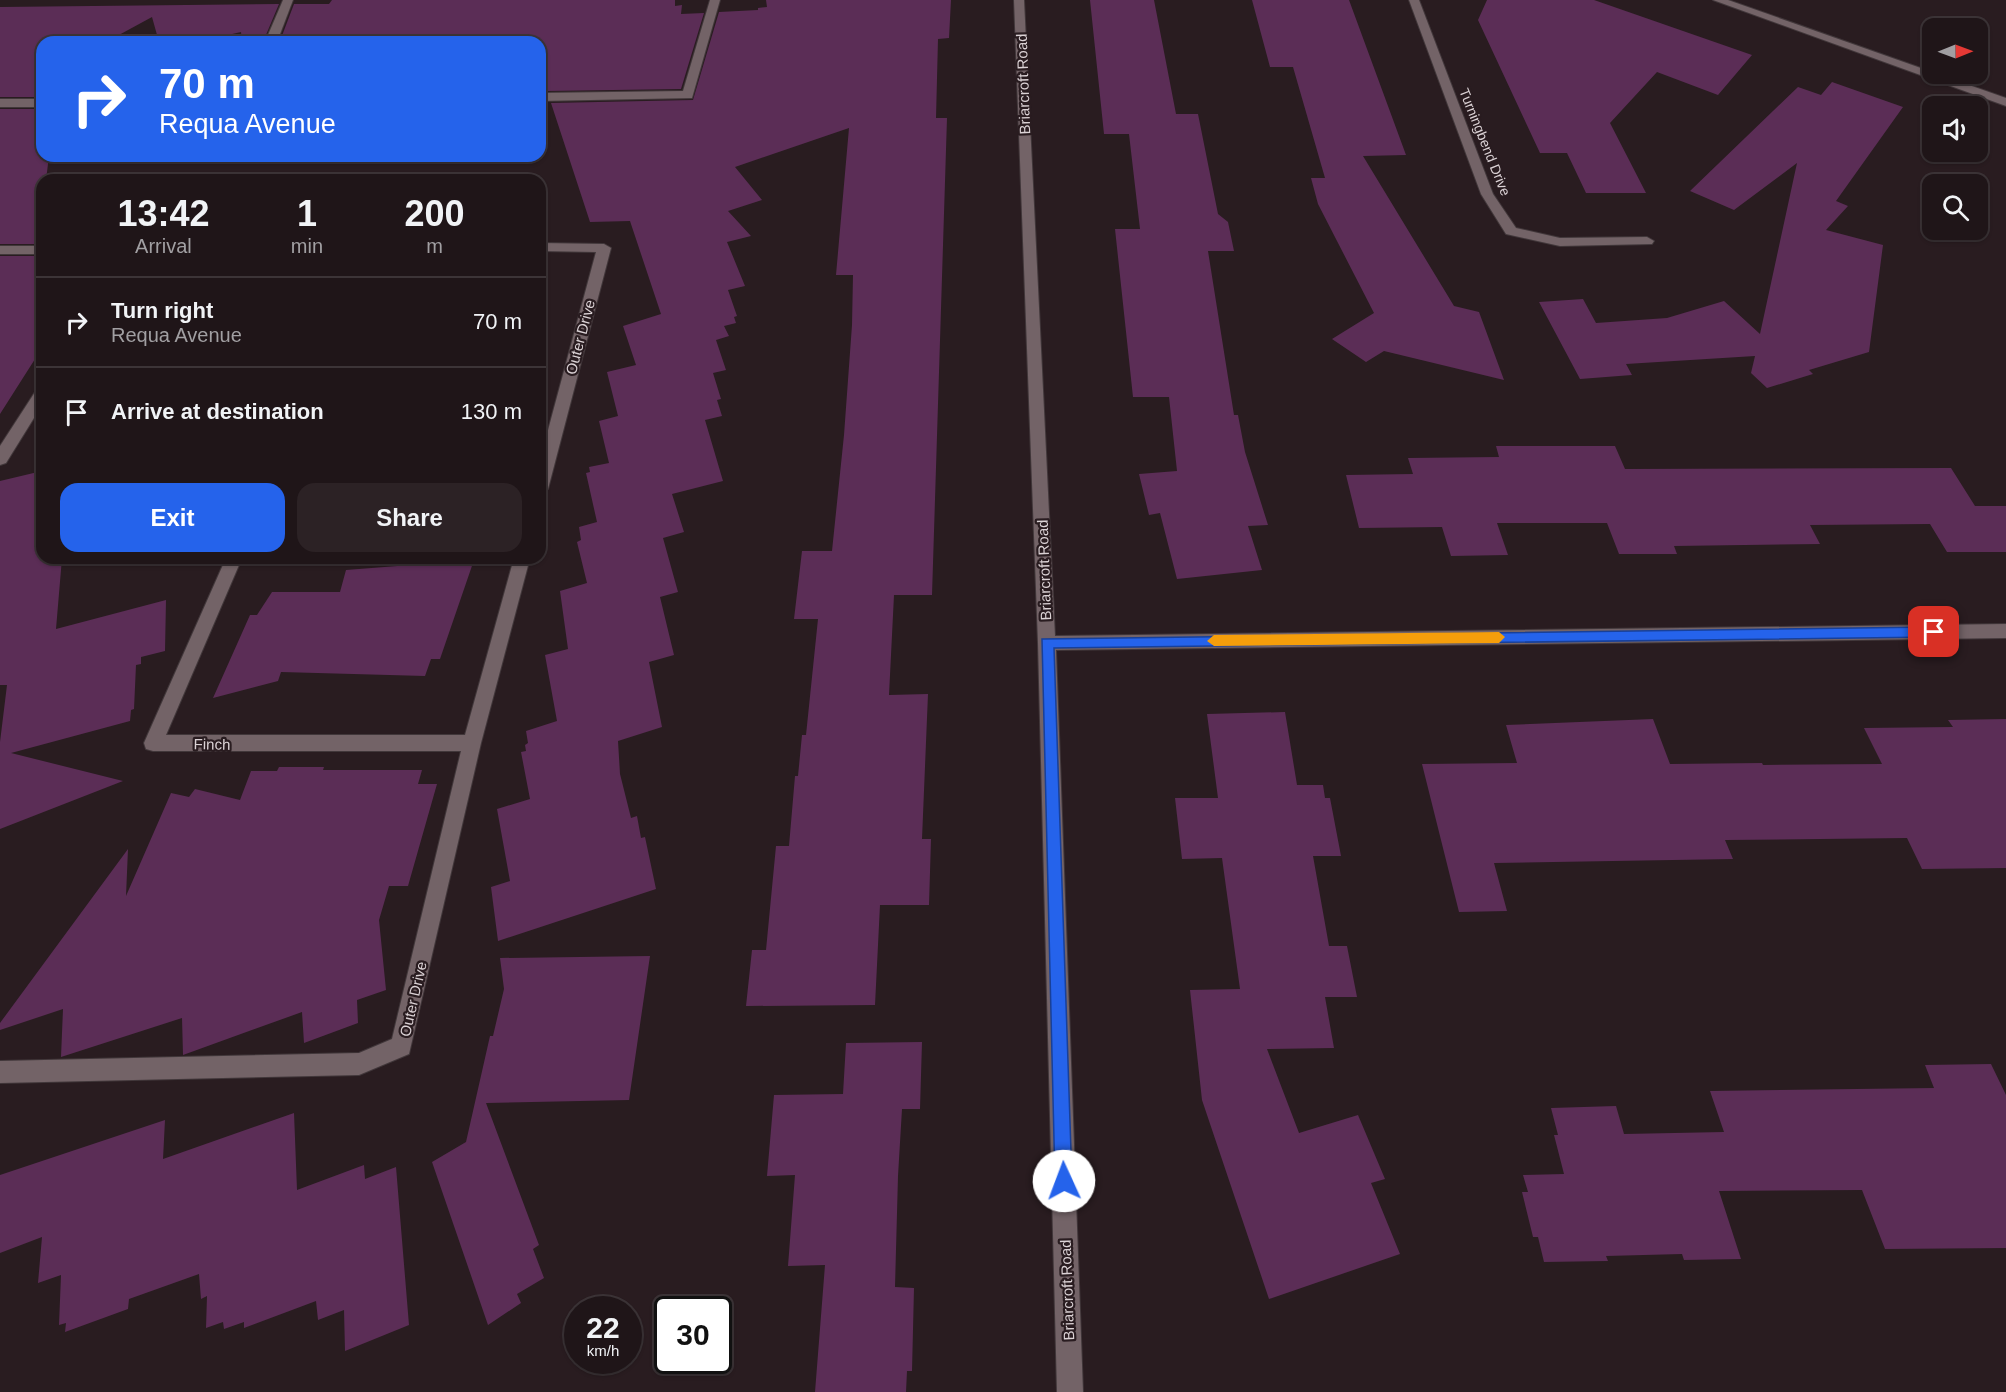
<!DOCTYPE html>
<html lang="en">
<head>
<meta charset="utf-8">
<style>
  :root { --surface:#1f1518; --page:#2c2225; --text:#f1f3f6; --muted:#a19fa2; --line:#3c3437; --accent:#2563eb }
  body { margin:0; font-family:Helvetica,sans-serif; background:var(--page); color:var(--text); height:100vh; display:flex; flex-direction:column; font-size:22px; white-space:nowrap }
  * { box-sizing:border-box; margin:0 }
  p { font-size:20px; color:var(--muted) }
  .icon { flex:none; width:33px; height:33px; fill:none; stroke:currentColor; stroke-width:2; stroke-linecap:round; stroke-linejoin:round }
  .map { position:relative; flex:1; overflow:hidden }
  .side { position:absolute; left:36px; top:174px; width:510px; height:390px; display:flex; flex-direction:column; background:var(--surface); border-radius:18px; box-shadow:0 2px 4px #0004,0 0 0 2px var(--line) }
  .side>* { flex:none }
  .hud { position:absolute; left:36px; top:36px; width:510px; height:126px; border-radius:18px; box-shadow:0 2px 4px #0004,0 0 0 2px var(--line); background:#2563eb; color:#fff; overflow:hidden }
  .needle { width:39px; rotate:89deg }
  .controls { position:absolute; left:1922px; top:18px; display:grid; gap:12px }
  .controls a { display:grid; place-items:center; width:66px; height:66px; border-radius:12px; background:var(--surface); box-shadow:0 2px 4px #0004,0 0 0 2px var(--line); font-size:30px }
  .speed { position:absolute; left:564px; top:1296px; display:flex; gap:12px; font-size:30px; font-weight:700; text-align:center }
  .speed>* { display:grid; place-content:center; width:78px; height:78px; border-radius:50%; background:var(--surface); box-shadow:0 2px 4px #0004,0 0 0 2px var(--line); line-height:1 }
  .speed small { font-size:15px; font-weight:400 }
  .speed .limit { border:3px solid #111; border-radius:9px; background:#fff; color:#111 }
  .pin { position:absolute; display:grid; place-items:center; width:51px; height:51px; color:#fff; margin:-26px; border-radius:12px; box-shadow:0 3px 9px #0006 }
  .me { position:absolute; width:66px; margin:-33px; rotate:358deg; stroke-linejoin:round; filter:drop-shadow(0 0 4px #0008) }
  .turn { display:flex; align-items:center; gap:21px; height:126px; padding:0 24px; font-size:27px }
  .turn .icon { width:78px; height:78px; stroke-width:2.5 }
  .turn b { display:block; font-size:42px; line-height:51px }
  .eta { display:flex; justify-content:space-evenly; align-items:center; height:102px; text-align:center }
  .eta b { font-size:36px; font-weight:600; line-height:42px }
  .cta { display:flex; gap:12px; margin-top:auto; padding:12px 24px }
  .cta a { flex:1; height:69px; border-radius:18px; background:var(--accent); color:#fff; font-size:24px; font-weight:600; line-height:69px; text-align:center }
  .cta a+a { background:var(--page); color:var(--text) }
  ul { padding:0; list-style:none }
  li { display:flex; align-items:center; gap:18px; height:90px; padding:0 24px; border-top:2px solid var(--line) }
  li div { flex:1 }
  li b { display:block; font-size:22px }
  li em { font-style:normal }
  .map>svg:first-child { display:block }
  .building { fill:#5b2d56 }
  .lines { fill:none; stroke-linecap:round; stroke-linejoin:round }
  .minor-casing { stroke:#41373a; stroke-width:2 }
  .minor { fill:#736367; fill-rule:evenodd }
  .route { fill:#2563eb; stroke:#184099; stroke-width:1.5 }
  .slow { fill:#f59e0b }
  .labels { text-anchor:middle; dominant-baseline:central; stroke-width:4.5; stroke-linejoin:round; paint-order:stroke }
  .far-street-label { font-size:14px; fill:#dbd2d5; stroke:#291c20 }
  .street-label { font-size:15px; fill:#dbd2d5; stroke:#291c20 }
</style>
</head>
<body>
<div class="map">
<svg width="2006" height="1392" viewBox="0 0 2006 1392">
  <rect width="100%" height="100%" fill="#291c20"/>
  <g class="building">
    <path d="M332,0H675V6L682,5L681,14L704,13L681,89L547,91L540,70V42H501L502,36L432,42H307L309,39L280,41L294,4H329Z"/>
    <path d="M766,0H951L949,38L938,39L936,118H947L932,595H894L889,695L928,694L922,839H931L929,905H880L875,1005L746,1006L752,950H766L776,846H789L795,776H798L802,735H806L818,619H794L802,551H832L844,435L852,325L853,275H836L849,128L735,167L762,200L728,211L751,236L727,242L745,286L728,290L737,316L734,317L736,323L724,326L729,336L716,340L726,370L713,373L721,399L717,400L722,416L705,420L723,481L672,494L684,532L663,538L678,592L660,597L674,655L649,662L662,727L618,741L620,774L631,818L637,816L641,838L645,837L656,889L498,941L491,887L510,881L497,809L530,799L521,752L526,751L525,745L528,743L526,731L557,721L545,655L568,649L560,591L587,583L577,542L581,540L579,527L597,522L586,473L590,472L589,467L609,463L599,421L618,416L607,372L636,365L623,326L661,314L630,221L590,222L551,103L693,100L719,12L758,10V8L767,7Z"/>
    <path d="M1090,0H1154L1176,114H1198L1218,214L1228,222L1234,251H1208L1234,415H1238L1245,452L1268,525L1248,526L1262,570L1177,579L1160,513L1149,515L1139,474L1177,471L1169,397H1133L1115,229H1140L1129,134H1104Z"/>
    <path d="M1252,0H1349L1406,155L1363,156L1454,306L1479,312L1504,380L1384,351L1366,362L1332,339L1374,313L1318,204L1311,178H1325L1293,67H1270Z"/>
    <path d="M1487,0H1594L1752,55L1718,95L1657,72L1610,123L1646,193H1586L1567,153H1540L1478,20Z"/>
    <path d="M279,4L263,42H242L241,32L197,42H159L152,17L106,42H42V97H0V7Z"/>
    <path d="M1832,82L1903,107L1836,201L1848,206L1826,230L1883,245L1869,352L1809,370L1813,374L1767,388L1751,373L1755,356L1626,364L1632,375L1580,379L1539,302L1583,299L1596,323L1667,318L1724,301L1760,334L1797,163L1734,210L1690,191L1798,87L1821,95Z"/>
    <path d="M0,109H42V156H49L46,180H42L37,244H0Z"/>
    <path d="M0,256H36L34,269L42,267V348L0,414Z"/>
    <path d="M1496,446H1615L1625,469L1951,468L1975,506H2006V552H1947L1930,524L1810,525L1820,544L1674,546L1677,554H1619L1607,523H1497L1508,555L1451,556L1442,527L1359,528L1346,475L1413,474L1408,458L1499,457Z"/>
    <path d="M42,471V558H62L56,629L166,600L165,651L141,657V664L136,665L134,709L131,710L130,721L11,753L123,781L0,829V742L7,685H0V481Z"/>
    <path d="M474,560L440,659H431L425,676L281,672L278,681L213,698L250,615H257L272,592H340L346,570Z"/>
    <path d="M1285,712L1297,785H1323L1325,798H1330L1341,856H1313L1329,946H1347L1357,997H1325L1334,1048L1267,1049L1299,1133L1358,1115L1385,1179L1371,1183L1400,1254L1269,1299L1202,1100L1190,990L1240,989L1222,858L1182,859L1175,798H1218L1207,714Z"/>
    <path d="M1653,719L1670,764L1762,763L1763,765L1882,764L1864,728L1953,727L1948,720L2006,719V868L1922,869L1907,838L1725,840L1733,859L1494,863L1507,911L1459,912L1422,764L1517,763L1506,725Z"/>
    <path d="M279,767H324L323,770H422L418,784H437L408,886H389L379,920L386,990L357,1000L358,1023L304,1043L302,1012L183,1055L182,1018L61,1057L63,1009L0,1030V1023L128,849L126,896L171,793L189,797L195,789L240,800L251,771H277Z"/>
    <path d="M650,956L629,1100L486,1103L539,1245L533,1249L544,1278L517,1294L521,1303L488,1325L432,1162L466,1142L490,1036H493L504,989L500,958Z"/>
    <path d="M922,1042L920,1109H902L898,1176L895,1287L914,1288L912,1371H907L906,1392H815L825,1265L788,1266L795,1175L767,1176L774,1095L843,1094L846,1043Z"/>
    <path d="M1991,1064L2006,1095V1248L1885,1249L1862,1190L1719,1191L1741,1259L1684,1260L1682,1254L1606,1256L1608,1261L1544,1262L1538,1237H1533L1522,1192H1528L1523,1175L1564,1174L1554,1135H1558L1551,1108L1616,1106L1624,1134L1724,1132L1710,1091L1934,1088L1925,1065Z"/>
    <path d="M294,1113L297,1190L364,1165L365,1179L396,1167L409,1325L345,1351L344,1310L318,1320L316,1301L244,1328V1322L224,1329L223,1322L206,1328L207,1296L201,1299L199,1274L129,1299L128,1309L65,1332L66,1323L59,1325L61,1275L38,1283L42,1237L0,1253V1175L165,1120L163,1159Z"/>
  </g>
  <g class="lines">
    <defs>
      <g id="minor">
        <path d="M283,0H293L277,42H265Z"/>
        <path d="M710,0H720L692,98L540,101V93L683,91Z"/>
        <path d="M1014,0H1024L1055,636L2006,624V638L1056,650L1083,1392H1057L1038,643Z"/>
        <path d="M1409,0H1419L1493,194L1516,228L1560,238L1647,237L1654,241L1652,244L1560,246L1506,234L1481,194Z"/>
        <path d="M1713,0H1728L2006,98V106Z"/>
        <rect x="0" y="99" width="42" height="8"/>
        <path d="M540,243L604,244L611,248L548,489L540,495V460L596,252L540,251Z"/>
        <rect x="0" y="246" width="42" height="8"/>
        <path d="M42,388V405L6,463L0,465V446L37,389Z"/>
        <path d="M226,558H242L166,735H465L514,558H530L481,743L409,1054L359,1075L0,1083V1061L359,1053L392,1039L461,751H153L146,749L144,743Z"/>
      </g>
    </defs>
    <use href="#minor" class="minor-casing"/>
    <use href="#minor" class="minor"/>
  </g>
  <path class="route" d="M1934,627L1941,632L1934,637L1054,648L1072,1181L1070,1187L1064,1190L1058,1187L1055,1181L1042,639Z"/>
  <path class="slow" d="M1499,632L1505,637L1499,643L1214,646L1207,641L1214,635Z"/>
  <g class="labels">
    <g class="far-street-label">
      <text transform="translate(1485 142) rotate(68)">Turningbend Drive</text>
    </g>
    <g class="street-label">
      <text transform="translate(1023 84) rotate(-92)">Briarcroft Road</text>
      <text transform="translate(580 337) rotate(-75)">Outer Drive</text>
      <text transform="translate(1044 570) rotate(-92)">Briarcroft Road</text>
      <text transform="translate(212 744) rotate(1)">Finch</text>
      <text transform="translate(413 999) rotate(-77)">Outer Drive</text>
      <text transform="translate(1067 1290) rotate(-92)">Briarcroft Road</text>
    </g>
  </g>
</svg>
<div class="controls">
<a><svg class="needle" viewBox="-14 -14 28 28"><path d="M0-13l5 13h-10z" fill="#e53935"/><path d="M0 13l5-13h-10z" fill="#a19fa2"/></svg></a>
<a><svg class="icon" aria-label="sound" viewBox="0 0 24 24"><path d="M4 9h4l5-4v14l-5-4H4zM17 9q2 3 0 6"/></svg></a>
<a><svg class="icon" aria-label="search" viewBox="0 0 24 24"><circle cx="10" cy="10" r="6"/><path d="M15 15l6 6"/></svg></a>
</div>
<div class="speed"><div>22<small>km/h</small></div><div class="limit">30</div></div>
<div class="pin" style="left:1934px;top:632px;background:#d93025"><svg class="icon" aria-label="arrive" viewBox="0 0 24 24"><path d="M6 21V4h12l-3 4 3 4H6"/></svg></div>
<svg class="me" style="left:1064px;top:1181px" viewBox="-20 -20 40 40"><circle r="19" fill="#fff"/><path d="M0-13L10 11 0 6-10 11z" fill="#2563eb"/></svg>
<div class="hud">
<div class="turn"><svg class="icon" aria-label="right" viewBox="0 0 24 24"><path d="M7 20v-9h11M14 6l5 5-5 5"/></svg><div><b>70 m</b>Requa Avenue</div></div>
</div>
<section class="side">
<div class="eta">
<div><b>13:42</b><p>Arrival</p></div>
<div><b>1</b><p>min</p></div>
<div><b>200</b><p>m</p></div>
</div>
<ul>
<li><svg class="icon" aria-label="right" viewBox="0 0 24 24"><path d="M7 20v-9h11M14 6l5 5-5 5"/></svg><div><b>Turn right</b><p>Requa Avenue</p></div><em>70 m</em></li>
<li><svg class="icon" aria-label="arrive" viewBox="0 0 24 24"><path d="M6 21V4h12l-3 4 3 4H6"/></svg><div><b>Arrive at destination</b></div><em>130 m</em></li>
</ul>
<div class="cta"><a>Exit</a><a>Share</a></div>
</section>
</div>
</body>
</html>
